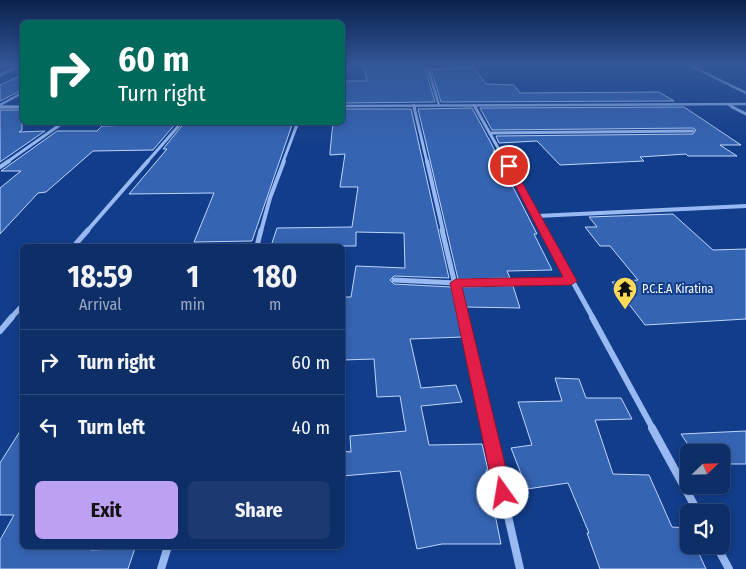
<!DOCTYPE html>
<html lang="en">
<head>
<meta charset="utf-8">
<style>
  :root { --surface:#0e2e68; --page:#1c3a71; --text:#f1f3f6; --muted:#9ba8c0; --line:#2e4a7c; --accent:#bca0f2 }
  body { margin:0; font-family:"Fira Sans Condensed",sans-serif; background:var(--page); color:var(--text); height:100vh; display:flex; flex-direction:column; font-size:19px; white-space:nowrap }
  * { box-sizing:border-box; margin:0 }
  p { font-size:16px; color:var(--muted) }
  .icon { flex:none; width:28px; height:28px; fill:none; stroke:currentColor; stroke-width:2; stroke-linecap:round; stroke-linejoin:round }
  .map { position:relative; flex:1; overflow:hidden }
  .details { position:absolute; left:20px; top:244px; width:325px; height:305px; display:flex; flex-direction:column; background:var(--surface); border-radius:8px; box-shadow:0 2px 8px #0003,0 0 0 1px var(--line) }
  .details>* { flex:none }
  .hud { position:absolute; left:20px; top:20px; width:325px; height:105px; border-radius:8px; box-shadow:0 2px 8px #0003,0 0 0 1px var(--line); background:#00695c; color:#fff; overflow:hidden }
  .needle { width:32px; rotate:67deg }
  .tools { position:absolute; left:680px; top:444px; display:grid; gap:10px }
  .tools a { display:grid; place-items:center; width:50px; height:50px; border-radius:8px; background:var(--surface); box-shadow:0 2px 8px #0003,0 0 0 1px var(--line); font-size:25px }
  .pin { position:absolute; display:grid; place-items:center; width:42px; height:42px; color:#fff; margin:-21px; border:2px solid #fff; border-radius:50%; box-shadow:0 1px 5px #0007 }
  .me { position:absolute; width:55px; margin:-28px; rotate:347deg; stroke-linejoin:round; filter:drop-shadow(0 0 4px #0008) }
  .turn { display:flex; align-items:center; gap:18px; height:105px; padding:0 15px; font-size:22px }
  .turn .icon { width:65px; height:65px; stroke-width:2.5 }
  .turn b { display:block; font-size:35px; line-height:42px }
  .eta { display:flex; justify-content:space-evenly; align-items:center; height:85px; text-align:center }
  .eta b { font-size:30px; font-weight:700; line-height:35px }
  .cta { display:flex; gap:10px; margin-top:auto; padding:10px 15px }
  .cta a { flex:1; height:58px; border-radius:8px; background:var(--accent); color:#111; font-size:20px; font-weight:700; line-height:58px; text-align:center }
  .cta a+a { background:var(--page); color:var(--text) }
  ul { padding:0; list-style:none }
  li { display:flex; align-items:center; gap:15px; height:65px; padding:0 15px; border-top:1px solid var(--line) }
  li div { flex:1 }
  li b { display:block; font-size:19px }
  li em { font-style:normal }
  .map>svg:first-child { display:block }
  .building { fill:#3564b2; stroke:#bfd6fc }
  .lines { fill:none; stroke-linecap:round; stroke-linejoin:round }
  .street-far5 { stroke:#98b9f1; stroke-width:2.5 }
  .street-far4 { stroke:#98b9f1; stroke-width:3 }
  .street-far3 { stroke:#98b9f1; stroke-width:4 }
  .street-far2 { stroke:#98b9f1; stroke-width:5 }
  .street-far1 { stroke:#98b9f1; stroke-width:6 }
  .street { stroke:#98b9f1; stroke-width:8 }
  .route { fill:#e11d48; stroke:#92132f }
  .labels { text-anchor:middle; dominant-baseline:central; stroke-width:4; stroke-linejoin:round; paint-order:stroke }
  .poi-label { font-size:12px; fill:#fff; stroke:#123d8a; text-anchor:start }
</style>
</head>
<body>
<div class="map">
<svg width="746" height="569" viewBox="0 0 746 569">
  <rect width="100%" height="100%" fill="#123d8a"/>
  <g class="building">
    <path d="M363,65H424L435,102L342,103V81H367Z"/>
    <path d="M474,68L486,84L514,85L520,93L659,92L674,101L441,102L431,69Z"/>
    <path d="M22,75V90L0,101V85Z"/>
    <path d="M684,107L741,145H720L737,156H688L686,154L640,157L644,161L560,165L537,141L499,143L496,136L693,134L696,130L693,128L492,130L480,108Z"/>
    <path d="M472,108L491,143L495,151H493L495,155H493L513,187L537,234H534L552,270L507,271L510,278L458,279L418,109Z"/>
    <path d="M342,109H411L449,278L394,276L390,280L394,284L451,287L462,337L410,339L421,388L456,385L462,402L421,406L429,445L482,444L488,470H486L501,544H442L417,549L400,471L342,476V451L351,452L350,436L406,431L400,396L377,397L374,359L342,360V297H351L356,266L405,268L404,233L356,232V246H271L277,228L352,227L358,187H340L345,154L330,155V152L333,122H342Z"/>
    <path d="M0,110H22V130L19,132L45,131L0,162Z"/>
    <path d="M137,122H177L153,150L93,151L46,192L38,193L0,234V188L21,171H1L57,131H97L102,126L133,125Z"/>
    <path d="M185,122H293L252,241L194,242L214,193L129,194L167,149H163Z"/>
    <path d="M673,214L713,250L746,249V319L645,325L612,282L638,280L610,246H600L585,227H597L589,217Z"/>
    <path d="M513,286L520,308L465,307L460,287Z"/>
    <path d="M555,378L579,379L586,398H621L632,419L595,420L613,474L649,475L672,527L689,528V545H695L706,569H600L587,533H589L568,483L527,489L511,448L532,445L518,402L562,401Z"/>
    <path d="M22,428V546H91V550L135,548L128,569H0V540L14,515H0V463Z"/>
    <path d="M746,431V464H721V452H693L681,434Z"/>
  </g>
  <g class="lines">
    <g class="street-far5">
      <path d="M427,65L439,105"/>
      <path d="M689,65L746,93"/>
      <path d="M0,75L21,65"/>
      <path d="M0,105L22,93"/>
      <path d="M414,105L415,108"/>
      <path d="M474,105L476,108"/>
      <path d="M729,105L735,108"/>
      <path d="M342,106L746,104"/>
      <path d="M0,107H22"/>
    </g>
    <g class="street-far4">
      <path d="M0,107H22"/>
      <path d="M414,107L427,162"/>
      <path d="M475,107L506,162"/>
      <path d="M732,107L746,114"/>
      <path d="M491,133L693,131"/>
      <path d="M7,162L64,122"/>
      <path d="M147,162L182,122"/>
      <path d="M283,162L298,122"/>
    </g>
    <g class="street-far3">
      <path d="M427,161L443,231"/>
      <path d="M506,161L545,231"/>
      <path d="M0,167L9,161"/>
      <path d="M537,216L746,206"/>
      <path d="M87,231L148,161"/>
      <path d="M261,231L270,198L284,161"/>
    </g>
    <g class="street-far2">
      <path d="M442,230L463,318"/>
      <path d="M544,230L593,318"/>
      <path d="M74,246L88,230"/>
      <path d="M257,246L261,230"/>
      <path d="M394,280L456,283L571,281"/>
      <path d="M11,318L22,306"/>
    </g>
    <g class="street-far1">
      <path d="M462,317L488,429"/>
      <path d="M592,317L653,429"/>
      <path d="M0,331L12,317"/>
    </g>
    <g class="street">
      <path d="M488,428L520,569"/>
      <path d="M652,428L698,512"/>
      <path d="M716,545L729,569"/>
      <path d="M161,569L168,546"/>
    </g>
  </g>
  <linearGradient id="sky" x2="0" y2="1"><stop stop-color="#0a224c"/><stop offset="0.45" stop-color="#335798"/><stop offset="1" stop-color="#335798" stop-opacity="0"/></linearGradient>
  <rect width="746" height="145" fill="url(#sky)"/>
  <path class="route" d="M506,165L513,166L577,281L571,285L462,287L512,493L509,499L503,502L497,499L494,493L450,283L456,279L563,277L505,166Z"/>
  <defs>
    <symbol id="temple-pin" viewBox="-11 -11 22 30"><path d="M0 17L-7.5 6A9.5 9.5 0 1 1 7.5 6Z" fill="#ffdb58" stroke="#123d8a"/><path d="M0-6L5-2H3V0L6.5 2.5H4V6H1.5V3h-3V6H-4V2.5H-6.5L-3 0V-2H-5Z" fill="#111"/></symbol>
  </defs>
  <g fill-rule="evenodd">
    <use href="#temple-pin" x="611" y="275" width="28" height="38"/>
  </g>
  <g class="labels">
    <g class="poi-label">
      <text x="642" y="289">P.C.E.A Kiratina</text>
    </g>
  </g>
</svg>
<div class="tools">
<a><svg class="needle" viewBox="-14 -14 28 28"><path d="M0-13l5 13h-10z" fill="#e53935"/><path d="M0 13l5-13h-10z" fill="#9ba8c0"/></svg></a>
<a><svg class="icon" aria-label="sound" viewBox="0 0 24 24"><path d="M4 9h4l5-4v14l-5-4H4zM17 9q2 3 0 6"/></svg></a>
</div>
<div class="pin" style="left:509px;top:166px;background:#d93025"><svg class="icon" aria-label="arrive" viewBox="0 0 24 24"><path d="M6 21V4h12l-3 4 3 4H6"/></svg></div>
<svg class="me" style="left:503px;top:493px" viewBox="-20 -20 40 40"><circle r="19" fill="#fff"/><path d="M0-13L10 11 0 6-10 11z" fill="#e11d48"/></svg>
<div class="hud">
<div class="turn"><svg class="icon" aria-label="right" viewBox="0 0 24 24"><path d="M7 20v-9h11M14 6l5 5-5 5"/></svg><div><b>60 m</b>Turn right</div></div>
</div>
<section class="details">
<div class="eta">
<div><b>18:59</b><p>Arrival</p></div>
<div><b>1</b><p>min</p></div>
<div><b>180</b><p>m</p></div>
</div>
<ul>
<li><svg class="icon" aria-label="right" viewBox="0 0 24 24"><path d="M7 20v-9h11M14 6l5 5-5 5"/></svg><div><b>Turn right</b></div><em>60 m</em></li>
<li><svg class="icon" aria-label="left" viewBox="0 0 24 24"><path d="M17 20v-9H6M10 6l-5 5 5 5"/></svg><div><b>Turn left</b></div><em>40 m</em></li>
</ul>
<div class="cta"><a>Exit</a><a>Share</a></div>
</section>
</div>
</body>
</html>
